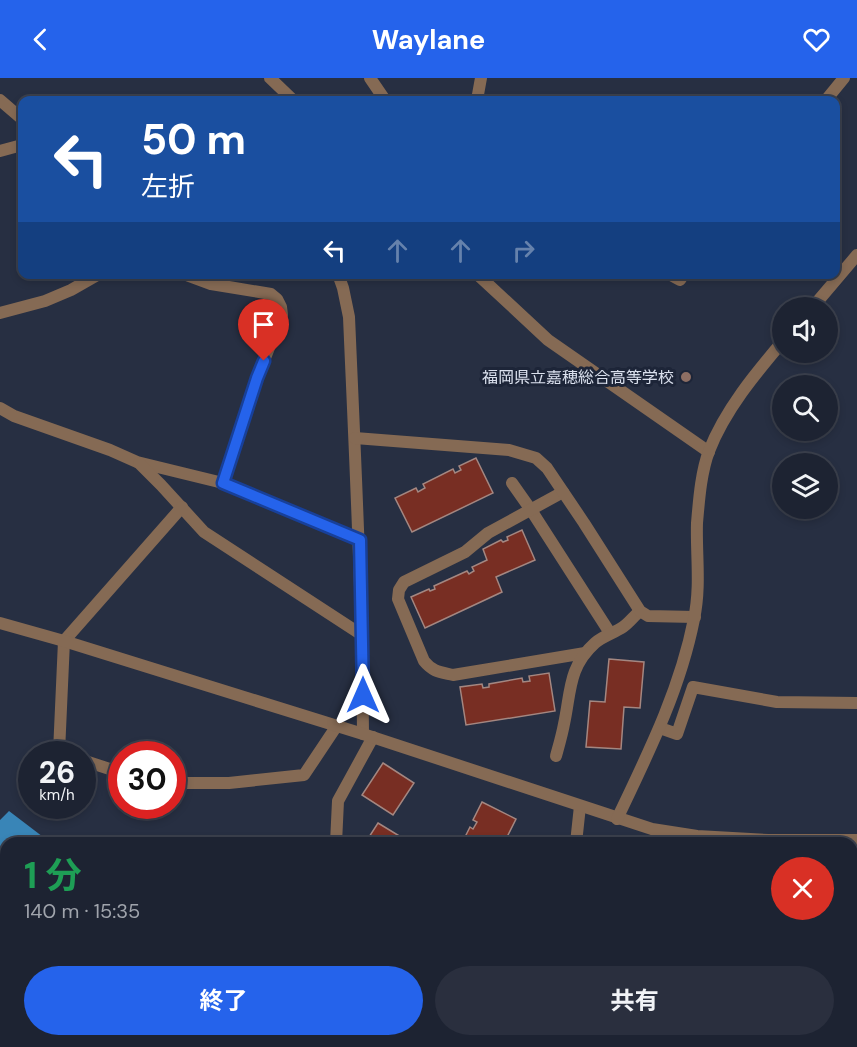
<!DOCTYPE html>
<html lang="ja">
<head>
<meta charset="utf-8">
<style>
  :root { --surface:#1d2332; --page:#2a2f3e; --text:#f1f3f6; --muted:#a0a4ac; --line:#3b404d; --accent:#2563eb }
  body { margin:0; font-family:"DM Sans","Noto Sans JP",sans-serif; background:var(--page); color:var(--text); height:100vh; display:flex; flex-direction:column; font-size:22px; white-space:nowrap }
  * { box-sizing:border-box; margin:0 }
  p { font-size:20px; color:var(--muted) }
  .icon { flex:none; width:33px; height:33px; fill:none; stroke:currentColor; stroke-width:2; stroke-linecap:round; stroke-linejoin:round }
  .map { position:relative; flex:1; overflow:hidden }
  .panel { position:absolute; left:0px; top:759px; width:858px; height:210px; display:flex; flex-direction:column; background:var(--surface); border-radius:18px 18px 0 0; box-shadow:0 3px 9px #0003,0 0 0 2px var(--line) }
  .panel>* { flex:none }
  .guide { position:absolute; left:18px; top:18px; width:822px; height:183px; border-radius:12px; box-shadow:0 3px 9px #0003,0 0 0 2px var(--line); background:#1a4fa0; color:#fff; overflow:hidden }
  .fabs { position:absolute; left:772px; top:219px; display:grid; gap:12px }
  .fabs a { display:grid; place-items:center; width:66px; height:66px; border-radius:50%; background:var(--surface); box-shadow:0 3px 9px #0003,0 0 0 2px var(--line); font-size:30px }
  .speed { position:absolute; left:18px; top:663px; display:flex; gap:12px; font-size:30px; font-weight:700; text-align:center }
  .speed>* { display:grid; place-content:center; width:78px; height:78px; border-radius:50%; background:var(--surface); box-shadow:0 3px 9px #0003,0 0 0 2px var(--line); line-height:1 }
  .speed small { font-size:15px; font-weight:400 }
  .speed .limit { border:9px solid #d22; background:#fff; color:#111 }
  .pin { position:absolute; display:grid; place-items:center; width:51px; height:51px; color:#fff; margin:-62px -26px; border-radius:50% 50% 50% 0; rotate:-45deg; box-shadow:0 0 6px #0007 }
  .pin .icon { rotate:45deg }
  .me { position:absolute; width:66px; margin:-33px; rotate:0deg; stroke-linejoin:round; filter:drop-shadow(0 0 4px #0008) }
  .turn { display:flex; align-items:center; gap:21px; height:126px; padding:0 24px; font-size:27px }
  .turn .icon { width:78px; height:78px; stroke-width:2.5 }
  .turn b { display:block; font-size:42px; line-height:51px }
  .lanes { display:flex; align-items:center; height:57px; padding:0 24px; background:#0003; justify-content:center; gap:30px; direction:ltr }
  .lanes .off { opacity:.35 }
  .round { display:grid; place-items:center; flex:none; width:63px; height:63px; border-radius:32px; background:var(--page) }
  .head { display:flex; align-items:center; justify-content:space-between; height:102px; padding:0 24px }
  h1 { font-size:36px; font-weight:700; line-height:45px; color:#1e9e55 }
  .button { display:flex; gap:12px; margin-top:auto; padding:12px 24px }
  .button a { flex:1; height:69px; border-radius:36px; background:var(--accent); color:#fff; font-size:24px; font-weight:700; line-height:69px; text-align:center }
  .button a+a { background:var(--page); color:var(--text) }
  header { display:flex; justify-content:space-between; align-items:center; height:78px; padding:0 24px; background:var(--accent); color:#fff; font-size:27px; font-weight:700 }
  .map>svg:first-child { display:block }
  .water { fill:#3985b7 }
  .building { fill:#782e23; stroke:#a48781; stroke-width:1.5 }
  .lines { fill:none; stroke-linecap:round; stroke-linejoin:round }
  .service { stroke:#856a54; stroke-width:12 }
  .minor { stroke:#856a54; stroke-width:12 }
  .tertiary { stroke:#856a54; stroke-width:12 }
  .route-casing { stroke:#184099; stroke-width:15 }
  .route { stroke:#2563eb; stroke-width:10 }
  .education-dot { fill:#8d6e63; stroke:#1d2538; stroke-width:2 }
  .labels { text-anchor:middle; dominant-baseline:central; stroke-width:6; stroke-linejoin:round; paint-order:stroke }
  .poi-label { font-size:16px; fill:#dae0ed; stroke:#1d2538; text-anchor:end }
</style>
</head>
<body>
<header><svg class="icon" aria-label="back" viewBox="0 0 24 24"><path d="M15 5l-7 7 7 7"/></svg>Waylane<svg class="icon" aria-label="heart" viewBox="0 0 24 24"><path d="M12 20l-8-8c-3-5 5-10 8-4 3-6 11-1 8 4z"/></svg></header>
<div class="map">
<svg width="857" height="969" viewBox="0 0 857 969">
  <rect width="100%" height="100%" fill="#272f42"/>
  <g class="water">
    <path d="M9,733L51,765H6V839L0,835V742Z"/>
    <path d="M177,963H307L314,969H185Z"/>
  </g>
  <g class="building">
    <path d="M476,380L493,415L412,454L395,420L416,410L418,414L425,410L423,406L453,391L455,395L461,392L459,388Z"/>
    <path d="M522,452L535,482L496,499L502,514L425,550L411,519L429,511L430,513L435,511L434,508L467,493L469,496L474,493L472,489L487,482L483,471L501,462L503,464L508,462L507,459Z"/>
    <path d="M609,581L644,584L640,630L624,629L621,671L586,669L590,623L605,624Z"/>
    <path d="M549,595L555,633L466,647L460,609L482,606L483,610L489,609V606L522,600L523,604L530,603L529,598Z"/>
    <path d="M383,685L414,705L393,737L362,717Z"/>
    <path d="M482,724L516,741L504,765H462L470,749L473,751L477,744L473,742Z"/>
    <path d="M378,745L406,762L404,765H370L372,761L369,759Z"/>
    <path d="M473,963H517L513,969H473L476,965Z"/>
  </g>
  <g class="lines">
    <g class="service">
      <path d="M370,0L385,22"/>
      <path d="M477,22L481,0"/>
      <path d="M826,22L844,0"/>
      <path d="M669,196L680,202L684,196"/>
      <path d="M512,405L531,432L610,555"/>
      <path d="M563,414L488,455L465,474L404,504L399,512L398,521L424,583C433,594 440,594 453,597L585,575"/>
      <path d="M556,678C559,667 562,657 564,646C571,614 568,589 595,565C603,558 614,555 623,549C629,545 634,538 640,533"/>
      <path d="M336,765L338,723L373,659"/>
      <path d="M576,765L580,728"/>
      <path d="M595,963V969"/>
      <path d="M543,969L547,963"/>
    </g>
    <g class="minor">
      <path d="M0,22L22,41"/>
      <path d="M0,73L22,67"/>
      <path d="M184,196L211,206L271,216L277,221L281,229L282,237L257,300L223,405"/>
      <path d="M338,196L343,210L349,239C355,378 362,517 363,656"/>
      <path d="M0,235L45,223L71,212L99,196"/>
      <path d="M0,330L14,338L110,372L137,384L223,405L360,462"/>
      <path d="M355,360L509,372L536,380L547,390L584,445L640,533L648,538L695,539"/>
      <path d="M139,385L161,407L204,454L362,557"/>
      <path d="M660,650L677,656L693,609L777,624L857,625"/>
      <path d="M67,676L59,674L64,563L182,429"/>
      <path d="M82,682L122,695"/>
      <path d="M172,705H229L304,697L336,649"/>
    </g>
    <g class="tertiary">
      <path d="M270,0L293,22"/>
      <path d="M477,196L548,262L709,374"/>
      <path d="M812,230L857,177"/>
      <path d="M0,545L64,563L363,656L652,751L697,758L768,762H857"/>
      <path d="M617,741C648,676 680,612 694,541C701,508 696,477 697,445C699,422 701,394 709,373C725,332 755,296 783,263"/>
    </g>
  </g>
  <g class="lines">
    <defs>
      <path id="route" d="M264,283L257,300L223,405L360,462L363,617"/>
    </defs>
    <use href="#route" class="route-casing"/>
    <use href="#route" class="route"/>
  </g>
  <circle class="education-dot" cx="686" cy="299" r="6"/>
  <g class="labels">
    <g class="poi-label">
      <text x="674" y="299">福岡県立嘉穂総合高等学校</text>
    </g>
  </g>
</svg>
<div class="fabs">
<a><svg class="icon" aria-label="sound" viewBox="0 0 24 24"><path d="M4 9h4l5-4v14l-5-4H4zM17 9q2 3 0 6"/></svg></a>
<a><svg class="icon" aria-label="search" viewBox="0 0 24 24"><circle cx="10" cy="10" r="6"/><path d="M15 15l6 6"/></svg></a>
<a><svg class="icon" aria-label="layers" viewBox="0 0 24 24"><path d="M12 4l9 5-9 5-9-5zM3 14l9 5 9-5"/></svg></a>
</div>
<div class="speed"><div>26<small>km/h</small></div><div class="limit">30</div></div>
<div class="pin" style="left:264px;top:283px;background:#d93025"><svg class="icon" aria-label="arrive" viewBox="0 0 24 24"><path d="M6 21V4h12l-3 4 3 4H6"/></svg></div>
<svg class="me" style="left:363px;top:617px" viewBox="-20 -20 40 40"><path d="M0-17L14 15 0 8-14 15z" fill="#2563eb" stroke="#fff" stroke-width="4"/></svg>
<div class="guide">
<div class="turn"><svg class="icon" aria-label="left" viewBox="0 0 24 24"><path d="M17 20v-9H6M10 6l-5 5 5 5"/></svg><div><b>50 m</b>左折</div></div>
<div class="lanes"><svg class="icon" aria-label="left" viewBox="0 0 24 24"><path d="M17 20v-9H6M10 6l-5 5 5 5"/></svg><svg class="icon off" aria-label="ahead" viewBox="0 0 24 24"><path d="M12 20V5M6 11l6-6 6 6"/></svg><svg class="icon off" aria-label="ahead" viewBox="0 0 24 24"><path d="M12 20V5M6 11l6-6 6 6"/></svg><svg class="icon off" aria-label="right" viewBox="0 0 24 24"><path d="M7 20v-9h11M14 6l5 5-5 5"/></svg></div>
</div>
<section class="panel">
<div class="head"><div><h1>1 分</h1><p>140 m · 15:35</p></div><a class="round" style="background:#d93025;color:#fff"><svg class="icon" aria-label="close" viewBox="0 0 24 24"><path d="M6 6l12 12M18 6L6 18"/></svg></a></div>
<div class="button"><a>終了</a><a>共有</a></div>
</section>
</div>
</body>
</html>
